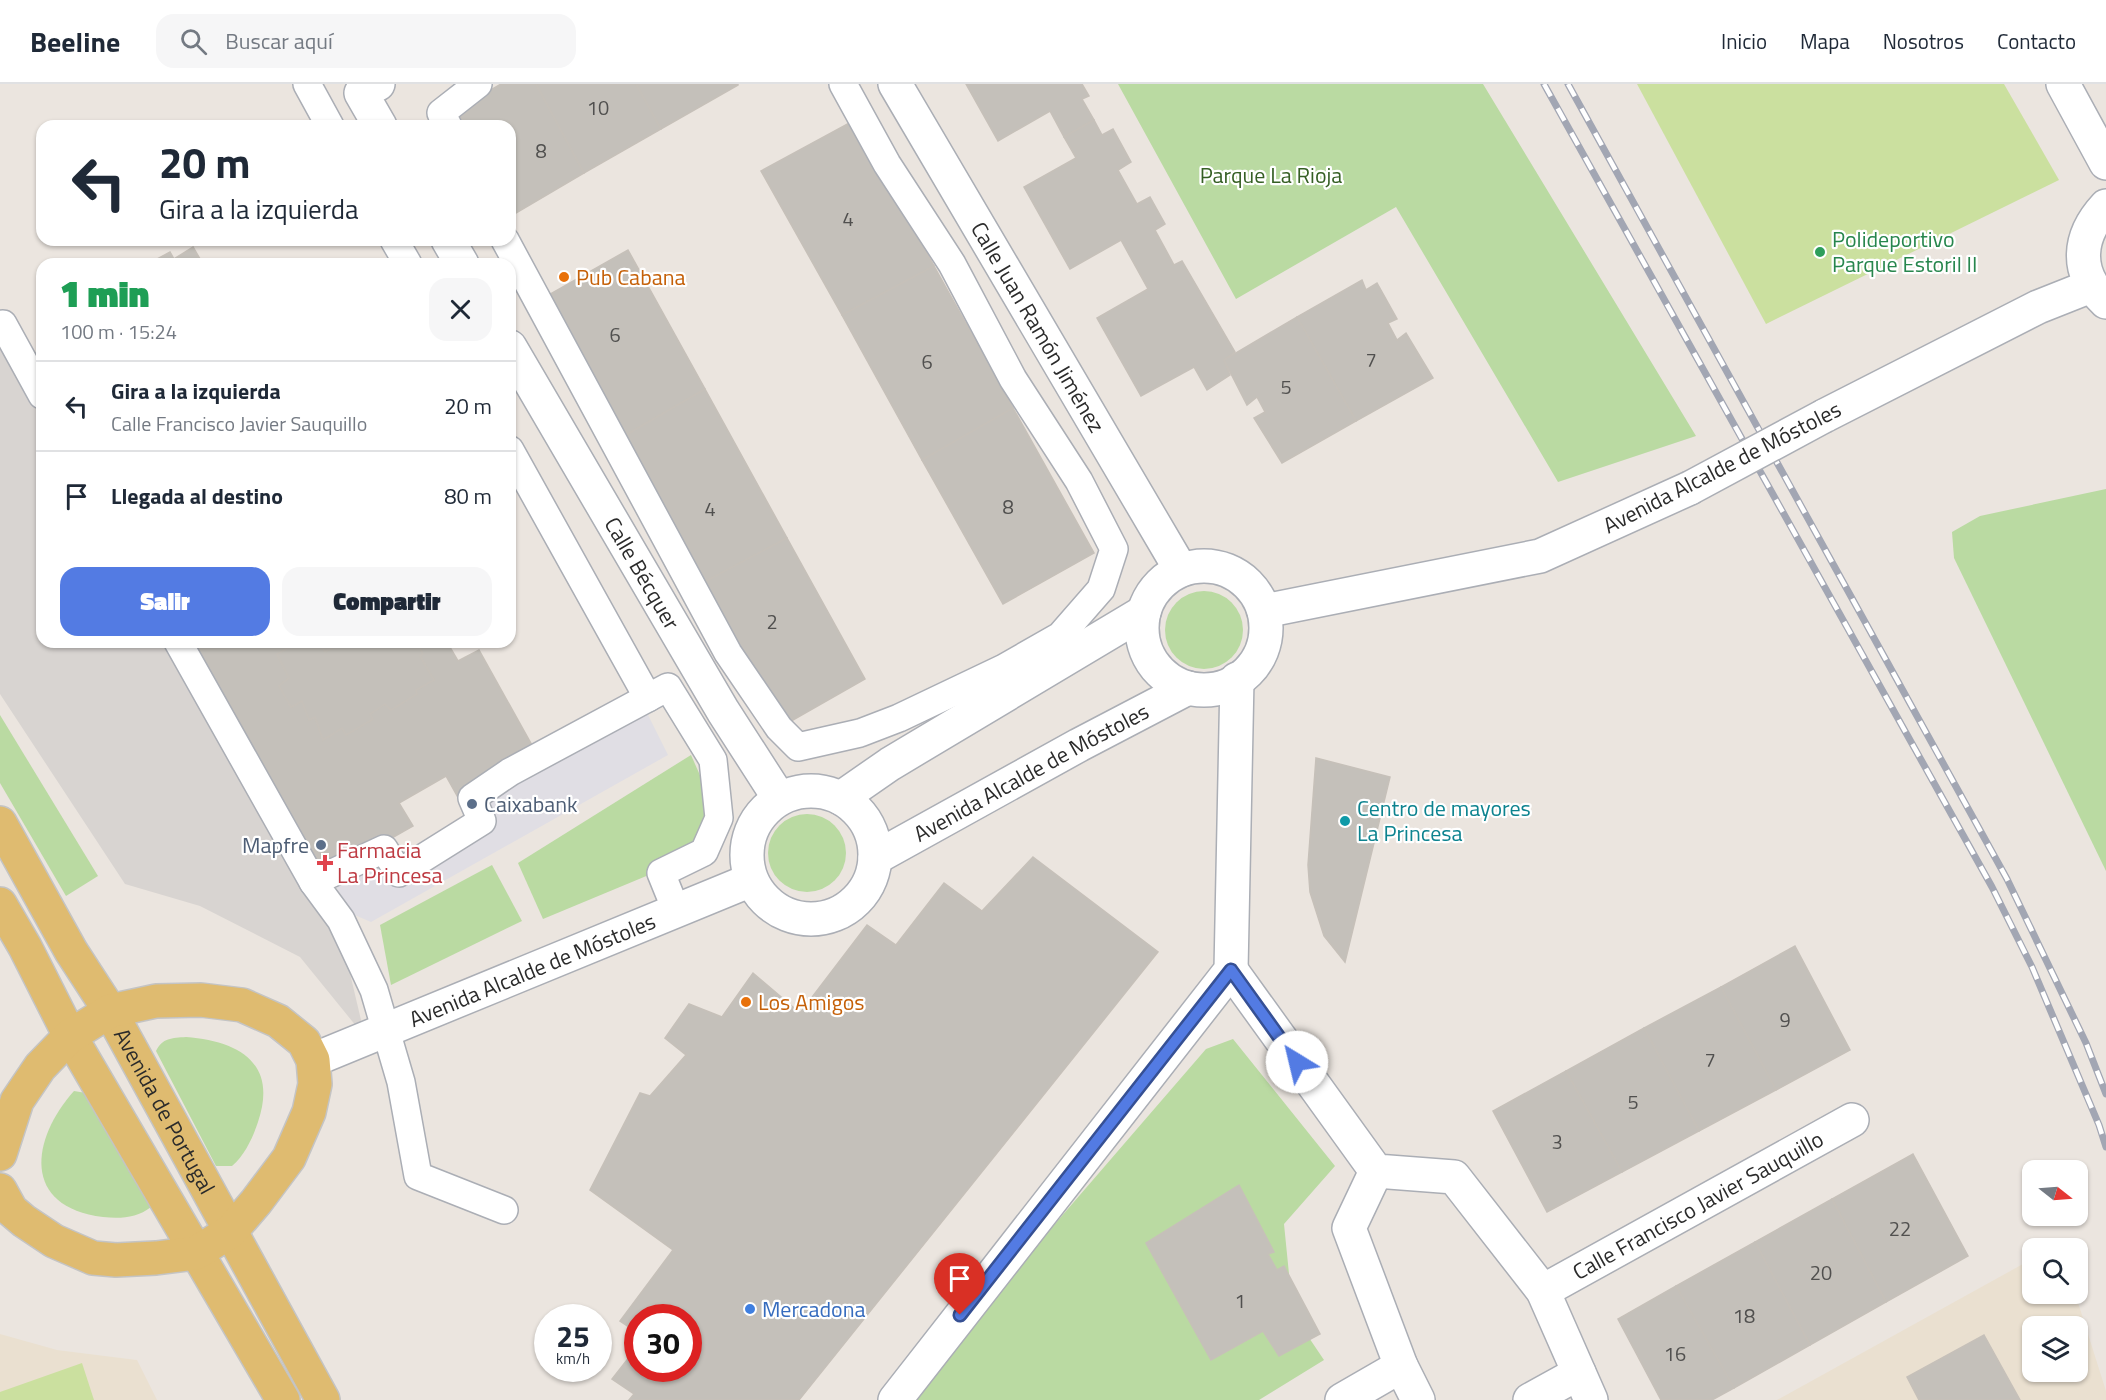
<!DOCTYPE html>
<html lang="es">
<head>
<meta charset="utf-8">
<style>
  :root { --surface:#fff; --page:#f6f6f7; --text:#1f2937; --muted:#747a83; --line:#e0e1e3; --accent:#537be3 }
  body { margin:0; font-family:"Titillium Web",sans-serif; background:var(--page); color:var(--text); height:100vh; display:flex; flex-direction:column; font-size:22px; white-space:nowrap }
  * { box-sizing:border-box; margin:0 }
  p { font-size:20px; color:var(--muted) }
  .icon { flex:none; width:33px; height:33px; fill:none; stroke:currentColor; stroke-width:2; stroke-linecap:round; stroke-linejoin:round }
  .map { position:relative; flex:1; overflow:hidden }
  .drawer { position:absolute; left:36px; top:174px; width:480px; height:390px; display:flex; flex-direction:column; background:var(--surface); border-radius:18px; box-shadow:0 2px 4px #0004 }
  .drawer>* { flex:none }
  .guide { position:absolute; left:36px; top:36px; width:480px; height:126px; border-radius:18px; box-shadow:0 2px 4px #0004; background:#fff; color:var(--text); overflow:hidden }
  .needle { width:39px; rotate:107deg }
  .fabs { position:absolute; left:2022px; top:1076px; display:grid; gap:12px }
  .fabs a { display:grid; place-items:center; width:66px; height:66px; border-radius:12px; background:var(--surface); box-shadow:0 2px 4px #0004; font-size:30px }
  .speed { position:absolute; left:534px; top:1220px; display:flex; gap:12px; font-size:30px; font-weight:700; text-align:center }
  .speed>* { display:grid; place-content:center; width:78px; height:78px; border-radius:50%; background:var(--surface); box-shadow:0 2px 4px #0004; line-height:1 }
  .speed small { font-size:15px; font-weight:400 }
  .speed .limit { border:9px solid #d22; background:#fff; color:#111 }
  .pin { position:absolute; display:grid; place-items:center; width:51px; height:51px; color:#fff; margin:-62px -26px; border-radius:50% 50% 50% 0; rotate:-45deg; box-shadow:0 0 6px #0007 }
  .pin .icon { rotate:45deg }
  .me { position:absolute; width:66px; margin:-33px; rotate:324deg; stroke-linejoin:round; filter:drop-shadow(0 0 4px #0008) }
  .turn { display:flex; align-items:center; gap:21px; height:126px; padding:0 24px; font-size:27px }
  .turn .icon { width:78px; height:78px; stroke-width:2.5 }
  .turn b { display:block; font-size:42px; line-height:51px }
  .round { display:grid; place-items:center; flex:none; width:63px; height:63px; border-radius:18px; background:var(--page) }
  .head { display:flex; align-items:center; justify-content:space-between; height:102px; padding:0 24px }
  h1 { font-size:36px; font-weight:800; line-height:45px; color:#1e9e55 }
  .action { display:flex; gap:12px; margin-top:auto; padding:12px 24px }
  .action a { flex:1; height:69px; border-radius:18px; background:var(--accent); color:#fff; font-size:24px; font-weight:800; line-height:69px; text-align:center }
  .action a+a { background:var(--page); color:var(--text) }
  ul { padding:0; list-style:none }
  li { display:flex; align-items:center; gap:18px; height:90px; padding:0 24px; border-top:2px solid var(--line) }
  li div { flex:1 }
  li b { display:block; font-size:22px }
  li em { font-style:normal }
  header { display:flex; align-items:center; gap:36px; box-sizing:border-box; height:84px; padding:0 30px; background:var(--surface); border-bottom:2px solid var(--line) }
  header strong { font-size:28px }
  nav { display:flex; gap:33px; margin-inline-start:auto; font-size:21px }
  .search { width:420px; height:54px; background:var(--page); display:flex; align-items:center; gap:15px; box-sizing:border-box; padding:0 21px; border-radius:18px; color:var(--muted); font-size:22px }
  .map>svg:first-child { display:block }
  .industrial { fill:#e0dee4 }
  .education { fill:#eae0d0; fill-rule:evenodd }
  .green { fill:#badaa2 }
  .pitch { fill:#cbe09f }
  .plaza { fill:#d8d4d1 }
  .building { fill:#c4c0ba; stroke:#c6c0b9; stroke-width:1.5 }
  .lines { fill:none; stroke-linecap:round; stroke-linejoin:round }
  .pedestrian-casing { stroke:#abaeb5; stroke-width:30 }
  .minor-casing { stroke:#abaeb5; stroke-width:36 }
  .tertiary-casing { stroke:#abaeb5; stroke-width:36 }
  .primary-casing { stroke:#c4c4c4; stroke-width:36 }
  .pedestrian { stroke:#fff; stroke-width:27 }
  .minor { stroke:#fff; stroke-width:33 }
  .tertiary { stroke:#fff; stroke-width:33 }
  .primary { stroke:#dfbb70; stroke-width:33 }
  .rail-casing { stroke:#a2a6b3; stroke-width:7 }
  .rail { stroke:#fff; stroke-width:4.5; stroke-dasharray:14; stroke-linecap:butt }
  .tertiary-bridge-casing { stroke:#abaeb5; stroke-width:36; stroke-linecap:butt }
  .tertiary-bridge { stroke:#fff; stroke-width:33 }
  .route-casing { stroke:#365094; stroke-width:15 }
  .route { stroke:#537be3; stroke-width:10 }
  .leisure-dot { fill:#2e9e5b; stroke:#fff; stroke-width:2 }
  .food-dot { fill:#e8710a; stroke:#fff; stroke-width:2 }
  .service-dot { fill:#5c6f8a; stroke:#fff; stroke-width:2 }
  .culture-dot { fill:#0f9aa8; stroke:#fff; stroke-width:2 }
  .health-dot { fill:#e0444e; stroke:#fff; stroke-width:2 }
  .shop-dot { fill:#3f7fe0; stroke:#fff; stroke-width:2 }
  .labels { text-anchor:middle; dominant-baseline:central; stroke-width:4.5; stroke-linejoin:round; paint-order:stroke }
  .number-label { font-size:20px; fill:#51504f }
  .park-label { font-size:22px; fill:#355f24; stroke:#fff }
  .leisure-label { font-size:22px; fill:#27864d; stroke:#fff; text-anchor:start }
  .food-label { font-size:22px; fill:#c56008; stroke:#fff; text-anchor:start }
  .street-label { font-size:22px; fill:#2b2b2b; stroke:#fff }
  .service-label { font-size:22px; fill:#4e5e75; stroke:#fff; text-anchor:start }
  .culture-label { font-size:22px; fill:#0d838f; stroke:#fff; text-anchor:start }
  .health-label { font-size:22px; fill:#be3a42; stroke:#fff; text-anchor:start }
  .shop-label { font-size:22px; fill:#366cbe; stroke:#fff; text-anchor:start }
</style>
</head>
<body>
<header>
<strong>Beeline</strong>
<div class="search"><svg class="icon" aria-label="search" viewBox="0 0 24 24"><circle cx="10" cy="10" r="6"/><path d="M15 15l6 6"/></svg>Buscar aquí</div>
<nav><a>Inicio</a><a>Mapa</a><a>Nosotros</a><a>Contacto</a></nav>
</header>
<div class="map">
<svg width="2106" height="1316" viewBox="0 0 2106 1316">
  <rect width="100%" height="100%" fill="#ebe5df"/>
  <path class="industrial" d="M640,615L668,671L371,838L350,829L332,795L384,765L399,789L482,737L472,714Z"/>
  <g class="education">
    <path d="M2032,1175V1209H2075L2106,1307V1316H1777ZM2032,1242H2078V1287H2032Z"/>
    <path d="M0,1250L57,1266L137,1276L157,1316H0Z"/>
  </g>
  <g class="green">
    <path d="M1118,0H1483L1696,352L1558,398L1396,123L1236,215Z"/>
    <path d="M2106,405V787L1954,474L1952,448L1980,432Z"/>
    <circle cx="1204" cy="546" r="39"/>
    <path d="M0,631L98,792L66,812L0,699Z"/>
    <path d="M691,671L719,734L704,768L543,835L518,779Z"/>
    <circle cx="807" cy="769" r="39"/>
    <path d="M492,781L522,837L391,901L380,841Z"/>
    <path d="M186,953C239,957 278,979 258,1038C253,1053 245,1071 232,1082H216L156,967C162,954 172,954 186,953Z"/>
    <path d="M1233,955L1335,1082L1284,1140L1293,1230L1324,1276L1259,1316H903L1206,965Z"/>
    <path d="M74,1007L86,1009L151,1123C137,1134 120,1135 103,1133C21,1123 31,1055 74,1007Z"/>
  </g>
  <g class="pitch">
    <path d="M1637,0H2004L2059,96L1766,240Z"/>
    <path d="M82,1279L94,1316H0V1308Z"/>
  </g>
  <path class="plaza" d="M0,242L42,311V558H180L340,847L365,953L300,873L200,822L125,800L0,610Z"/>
  <g class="building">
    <path d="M501,0H536L584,89L511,132L510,42H458L451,29Z"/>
    <path d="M536,0H636L661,45L584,89Z"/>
    <path d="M636,0H738V1L661,45Z"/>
    <path d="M966,0H1082L1089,12L1082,15L1094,36L1064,53L1050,27L998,57Z"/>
    <path d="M1094,36L1102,51L1113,45L1131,78L1118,86L1137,120L1150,113L1165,140L1155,146L1174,181L1182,177L1235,268L1224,276L1230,291L1207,306L1194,283L1141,312L1097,234L1148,205L1121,156L1070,185L1024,103L1076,74L1064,53Z"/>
    <path d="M853,37L934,182L842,231L761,87Z"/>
    <path d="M193,163L203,180H148L170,168L174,175Z"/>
    <path d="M628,166L705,305L614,358L538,217Z"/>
    <path d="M934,182L1013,324L922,376L842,231Z"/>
    <path d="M1362,196L1366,206L1377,199L1397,235L1388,239L1397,256L1406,249L1433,294L1356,337L1297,233Z"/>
    <path d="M1297,233L1356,337L1282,379L1254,334L1265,328L1257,313L1247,321L1224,276Z"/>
    <path d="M705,305L787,454L693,504L614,358Z"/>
    <path d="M1013,324L1094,469L1003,520L922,376Z"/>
    <path d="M787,454L865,595L779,644L693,504Z"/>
    <path d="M178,558H300L277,570L289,594L279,602L291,623L302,617L309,636L315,633L323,656L342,644L346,651L373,635L370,630L385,620L391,626L417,610L416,606L434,596L420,572L423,570L416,558H447L458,577L479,566L538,672L460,717L446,692L399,719L413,742L318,796L265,685L230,620L217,628Z"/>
    <path d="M300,558H320L325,568L342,558H416L423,570L420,572L434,596L416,606L417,610L391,626L385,620L370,630L373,635L346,651L342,644L323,656L315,633L309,636L302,617L291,623L279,602L289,594L277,570Z"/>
    <path d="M320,558H342L325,568Z"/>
    <path d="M1316,674L1390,693L1345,878L1324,852L1310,808L1308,781Z"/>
    <path d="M1033,773L1158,868L799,1316H629L634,1310L612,1295L638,1262V1284H688V1233H638V1249L620,1237L673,1166L590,1106L640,1009L650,1012L686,971L665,954L689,920L722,933L753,889L800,929L867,841L896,861L944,799L982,827Z"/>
    <path d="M1795,862L1850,966L1776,1006L1721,903Z"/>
    <path d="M1721,903L1776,1006L1699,1047L1644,944Z"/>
    <path d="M1644,944L1699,1047L1622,1088L1566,987Z"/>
    <path d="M1566,987L1622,1088L1547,1128L1493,1027Z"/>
    <path d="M1913,1070L1968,1172L1886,1218L1832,1115Z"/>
    <path d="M1239,1101L1274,1168L1268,1170L1277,1186L1284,1182L1320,1250L1279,1272L1263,1247L1211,1276L1146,1159Z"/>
    <path d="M1832,1115L1886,1218L1810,1261L1755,1158Z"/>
    <path d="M1755,1158L1810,1261L1734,1304L1676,1202Z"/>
    <path d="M1676,1202L1734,1304L1712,1316H1661L1618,1235Z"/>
    <path d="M1984,1251L2020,1316H1919L1907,1293Z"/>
  </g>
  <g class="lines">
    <defs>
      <g id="pedestrian">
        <path d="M307,0L330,42"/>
        <path d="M448,42L441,29L478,0"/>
        <path d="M394,156L408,180"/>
        <path d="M505,156L728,569L779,644L798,663L860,649L899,634L1004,584L1060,552L1101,505L1114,465L1079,397L1013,295L952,180L887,80L843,0"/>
        <path d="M3,240L42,311"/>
        <path d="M510,366L648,614"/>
        <path d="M178,558L313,798"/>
        <path d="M504,1126L418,1092L401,998L374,906L341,836L313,798L384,765L399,789L482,737L472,714L510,688L668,603L713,676L719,734L704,768L661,789L676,826"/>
      </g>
      <g id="minor">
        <path d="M378,0L361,9L380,42"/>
        <path id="s1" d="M895,0L1181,486"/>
        <path d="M2063,0L2106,79"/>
        <path d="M448,156L462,180"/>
        <path id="s2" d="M510,263L723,627L779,714"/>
        <path d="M1231,886L1376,1087L1454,1093L1543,1207L1591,1316"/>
        <path d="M1376,1087L1349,1144L1401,1282L1418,1316"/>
        <path id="s3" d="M1543,1207L1852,1036"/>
        <path d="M895,1316L1231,886L1237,595"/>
        <path d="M1342,1316L1401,1282"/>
        <path d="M1530,1316L1579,1289"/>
      </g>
      <g id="tertiary">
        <path d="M2106,218C2074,188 2078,152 2106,122"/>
        <path d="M1824,332L2038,223L2091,202"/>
        <circle cx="1204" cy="544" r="62"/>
        <path d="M1264,527L1540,472L1690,404"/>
        <circle cx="811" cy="771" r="64"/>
        <path d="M841,714L890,680L1144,528"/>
        <path id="s4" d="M875,774L1079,661L1188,604"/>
        <path id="s5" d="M313,976L751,796"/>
      </g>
      <g id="primary">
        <path id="s6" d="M0,739L71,867L110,927L323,1316"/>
        <path d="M0,820L25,863L70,952L283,1316"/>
        <path d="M0,1070L17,1017L40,983L70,952L110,927L156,917L201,916L242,921L278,937L304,958L313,976L315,1000L309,1028L289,1074L256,1118L231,1147L196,1169L156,1174L116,1176L93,1174L54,1157L24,1137L11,1126L0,1106"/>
      </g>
    </defs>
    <use href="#pedestrian" class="pedestrian-casing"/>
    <use href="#minor" class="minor-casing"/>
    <use href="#tertiary" class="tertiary-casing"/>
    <use href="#primary" class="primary-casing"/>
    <use href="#pedestrian" class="pedestrian"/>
    <use href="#minor" class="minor"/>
    <use href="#tertiary" class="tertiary"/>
    <use href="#primary" class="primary"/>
    <defs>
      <g id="rail">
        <path d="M1544,0L1992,803L2032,883L2099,1041L2106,1063"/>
        <path d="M1568,0L2007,795L2086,959L2106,1010"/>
      </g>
    </defs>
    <use href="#rail" class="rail-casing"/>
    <use href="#rail" class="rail"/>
    <defs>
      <path id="tertiary-bridge" d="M1690,404L1824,332"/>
    </defs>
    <use href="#tertiary-bridge" class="tertiary-bridge-casing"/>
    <use href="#tertiary-bridge" class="tertiary-bridge"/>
  </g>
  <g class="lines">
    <defs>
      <path id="route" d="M960,1231L1231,886L1297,978"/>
    </defs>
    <use href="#route" class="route-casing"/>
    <use href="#route" class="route"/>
  </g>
  <circle class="leisure-dot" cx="1820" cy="168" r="6"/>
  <g class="food-dot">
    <circle cx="564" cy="193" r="6"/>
    <circle cx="746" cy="918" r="6"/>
  </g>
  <g class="service-dot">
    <circle cx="472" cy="720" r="6"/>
    <circle cx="321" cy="761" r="6"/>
  </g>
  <circle class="culture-dot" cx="1345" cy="737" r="6"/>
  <path class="health-dot" d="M322 770h6v6h6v6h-6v6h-6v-6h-6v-6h6z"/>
  <circle class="shop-dot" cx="750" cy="1225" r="6"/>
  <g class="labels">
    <g class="number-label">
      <text x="598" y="23">10</text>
      <text x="541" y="66">8</text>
      <text x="848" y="134">4</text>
      <text x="615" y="250">6</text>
      <text x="1371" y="275">7</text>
      <text x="927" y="277">6</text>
      <text x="1286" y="302">5</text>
      <text x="1008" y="422">8</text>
      <text x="710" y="424">4</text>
      <text x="772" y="537">2</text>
      <text x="1785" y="935">9</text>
      <text x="1710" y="975">7</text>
      <text x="1633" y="1017">5</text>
      <text x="1557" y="1057">3</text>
      <text x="1900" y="1144">22</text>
      <text x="1821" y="1188">20</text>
      <text x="1240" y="1216">1</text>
      <text x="1744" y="1231">18</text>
      <text x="1675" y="1269">16</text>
    </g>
    <g class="park-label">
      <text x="1271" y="91">Parque La Rioja</text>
    </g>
    <g class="leisure-label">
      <text x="1832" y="155">Polideportivo<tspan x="1832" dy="25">Parque Estoril II</tspan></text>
    </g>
    <g class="food-label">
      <text x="576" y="193">Pub Cabana</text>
      <text x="758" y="918">Los Amigos</text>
    </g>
    <g class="street-label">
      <text stroke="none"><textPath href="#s1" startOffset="282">Calle Juan Ramón Jiménez</textPath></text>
      <text transform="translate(1722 383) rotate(-27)">Avenida Alcalde de Móstoles</text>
      <text stroke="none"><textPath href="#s2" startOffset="262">Calle Bécquer</textPath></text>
      <text stroke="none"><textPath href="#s4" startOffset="178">Avenida Alcalde de Móstoles</textPath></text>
      <text stroke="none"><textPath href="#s5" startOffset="237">Avenida Alcalde de Móstoles</textPath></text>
      <text stroke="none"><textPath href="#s6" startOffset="332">Avenida de Portugal</textPath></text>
      <text stroke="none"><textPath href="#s3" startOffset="177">Calle Francisco Javier Sauquillo</textPath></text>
    </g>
    <g class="service-label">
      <text x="484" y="720">Caixabank</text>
      <text x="309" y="761" text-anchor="end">Mapfre</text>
    </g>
    <g class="culture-label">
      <text x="1357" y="724">Centro de mayores<tspan x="1357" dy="25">La Princesa</tspan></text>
    </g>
    <g class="health-label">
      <text x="337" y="766">Farmacia<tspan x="337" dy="25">La Princesa</tspan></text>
    </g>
    <g class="shop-label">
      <text x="762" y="1225">Mercadona</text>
    </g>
  </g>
</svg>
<div class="fabs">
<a><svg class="needle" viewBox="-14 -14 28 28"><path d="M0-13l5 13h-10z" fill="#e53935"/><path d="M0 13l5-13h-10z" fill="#747a83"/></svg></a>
<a><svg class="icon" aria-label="search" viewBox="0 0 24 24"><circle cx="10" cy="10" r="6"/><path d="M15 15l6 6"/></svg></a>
<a><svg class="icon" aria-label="layers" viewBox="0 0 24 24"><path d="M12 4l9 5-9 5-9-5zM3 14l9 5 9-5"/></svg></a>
</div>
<div class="speed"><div>25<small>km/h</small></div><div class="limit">30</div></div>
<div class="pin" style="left:960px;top:1231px;background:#d93025"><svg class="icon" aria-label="arrive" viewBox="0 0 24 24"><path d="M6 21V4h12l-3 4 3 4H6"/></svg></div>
<svg class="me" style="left:1297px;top:978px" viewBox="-20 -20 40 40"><circle r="19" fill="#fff"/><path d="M0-13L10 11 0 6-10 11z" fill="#537be3"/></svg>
<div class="guide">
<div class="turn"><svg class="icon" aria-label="left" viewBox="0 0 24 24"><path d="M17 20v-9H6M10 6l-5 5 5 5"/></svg><div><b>20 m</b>Gira a la izquierda</div></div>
</div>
<section class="drawer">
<div class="head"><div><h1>1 min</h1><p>100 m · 15:24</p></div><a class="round"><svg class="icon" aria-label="close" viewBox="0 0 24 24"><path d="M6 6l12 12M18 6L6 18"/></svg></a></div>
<ul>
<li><svg class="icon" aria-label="left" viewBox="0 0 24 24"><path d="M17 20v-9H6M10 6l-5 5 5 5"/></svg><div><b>Gira a la izquierda</b><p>Calle Francisco Javier Sauquillo</p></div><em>20 m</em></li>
<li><svg class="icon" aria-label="arrive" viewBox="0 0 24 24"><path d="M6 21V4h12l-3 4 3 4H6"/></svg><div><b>Llegada al destino</b></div><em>80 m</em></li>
</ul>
<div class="action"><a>Salir</a><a>Compartir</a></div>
</section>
</div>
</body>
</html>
